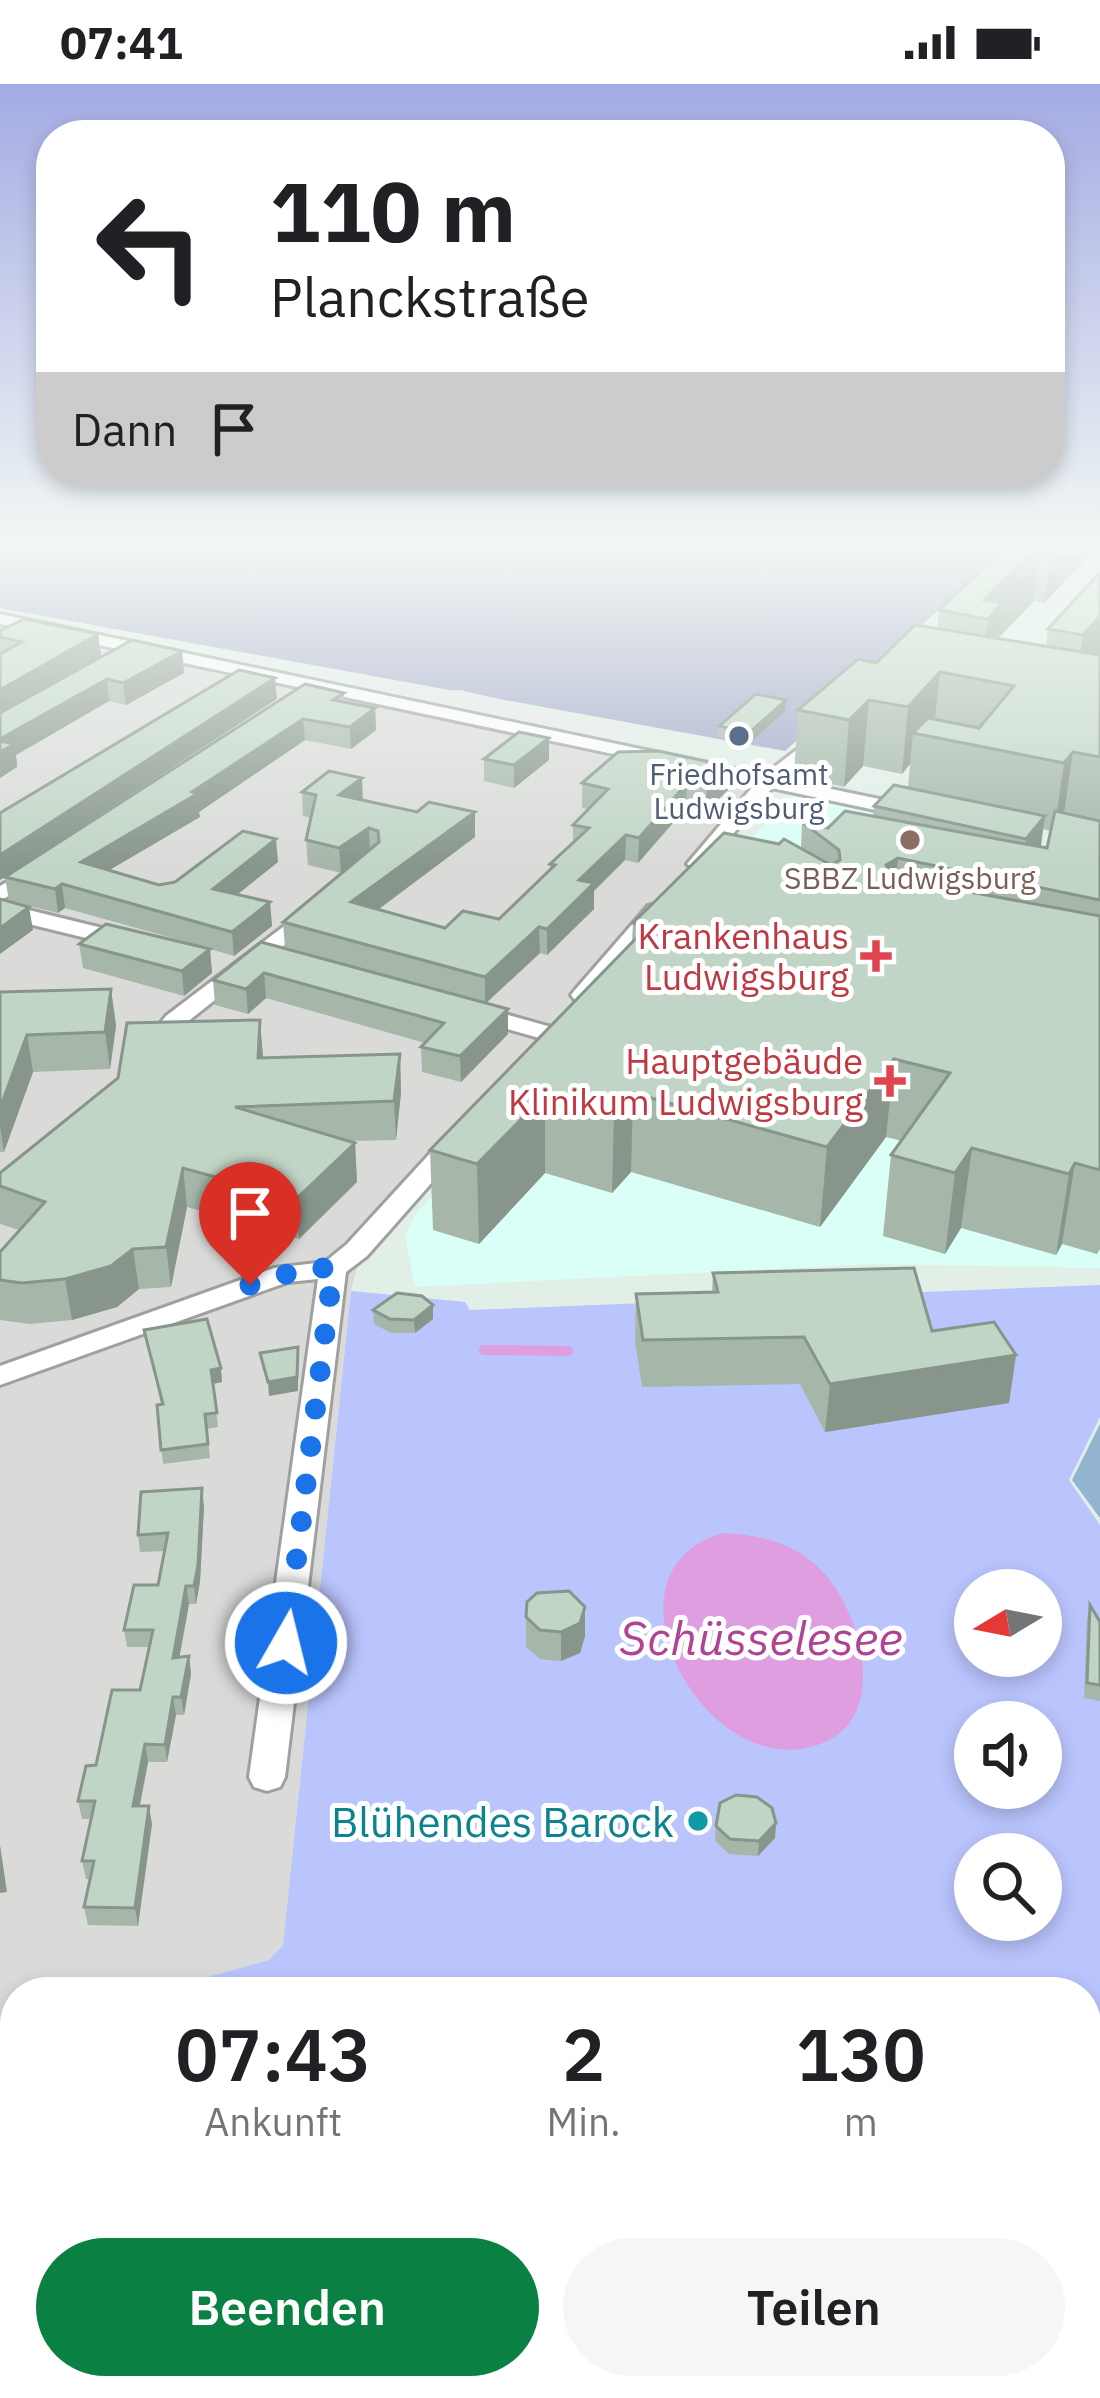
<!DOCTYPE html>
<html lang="de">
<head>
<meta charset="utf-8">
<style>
  :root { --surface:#fff; --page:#f6f6f6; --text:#202124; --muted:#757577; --accent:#0b8043 }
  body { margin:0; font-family:"IBM Plex Sans",sans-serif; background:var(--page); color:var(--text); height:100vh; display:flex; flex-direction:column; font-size:45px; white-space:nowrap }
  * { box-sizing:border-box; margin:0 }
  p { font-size:39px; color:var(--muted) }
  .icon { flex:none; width:66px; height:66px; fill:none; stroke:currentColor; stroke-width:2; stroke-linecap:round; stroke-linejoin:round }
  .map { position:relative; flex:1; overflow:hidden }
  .panel { position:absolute; left:0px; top:1893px; width:1101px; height:423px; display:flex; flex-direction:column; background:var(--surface); border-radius:48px 48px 0 0; box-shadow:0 6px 18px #0003 }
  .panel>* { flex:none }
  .banner { position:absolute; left:36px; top:36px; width:1029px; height:366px; border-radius:48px; box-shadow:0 6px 18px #0003; background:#fff; color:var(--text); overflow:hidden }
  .needle { width:78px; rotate:260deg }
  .controls { position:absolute; left:954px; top:1485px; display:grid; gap:24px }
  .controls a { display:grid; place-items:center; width:108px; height:108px; border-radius:50%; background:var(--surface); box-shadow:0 6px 18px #0003; font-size:60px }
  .pin { position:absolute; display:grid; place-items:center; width:102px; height:102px; color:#fff; margin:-123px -51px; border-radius:50% 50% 50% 0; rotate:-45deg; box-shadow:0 0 12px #0007 }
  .pin .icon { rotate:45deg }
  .me { position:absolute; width:132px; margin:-66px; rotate:8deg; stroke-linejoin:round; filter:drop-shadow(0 0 9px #0008) }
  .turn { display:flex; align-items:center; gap:42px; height:252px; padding:0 36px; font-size:54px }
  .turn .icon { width:156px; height:156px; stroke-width:2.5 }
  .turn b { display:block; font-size:84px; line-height:102px }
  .then { display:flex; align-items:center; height:114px; padding:0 36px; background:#0003; gap:24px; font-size:45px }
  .eta { display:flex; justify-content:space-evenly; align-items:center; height:204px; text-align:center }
  .eta b { font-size:72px; font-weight:600; line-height:84px }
  .cta { display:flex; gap:24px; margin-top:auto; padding:24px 36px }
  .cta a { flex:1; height:138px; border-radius:72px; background:var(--accent); color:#fff; font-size:48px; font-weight:600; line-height:138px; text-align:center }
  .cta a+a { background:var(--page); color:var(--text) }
  .status { display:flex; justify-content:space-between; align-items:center; height:84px; padding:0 60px; background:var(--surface); direction:ltr }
  .status svg { height:33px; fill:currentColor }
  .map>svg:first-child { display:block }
  .residential { fill:#dadbd9 }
  .education { fill:#dafff6 }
  .forest { fill:#93b4d1 }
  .cemetery { fill:#a1a4c9 }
  .park { fill:#bac4fd; fill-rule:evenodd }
  .parking { fill:#e8e8e8 }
  .water { fill:#df9edf }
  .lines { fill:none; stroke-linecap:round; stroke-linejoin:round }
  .stream { stroke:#df9edf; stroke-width:10 }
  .street-casing { stroke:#a0a0a0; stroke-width:6 }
  .street { fill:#fff; fill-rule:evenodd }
  .wall { fill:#a6b7aa; fill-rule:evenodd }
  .shaded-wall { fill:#87958b }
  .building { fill:#c1d5c6; stroke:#87958b; stroke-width:3 }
  .route { stroke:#1a73e8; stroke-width:21; stroke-dasharray:0 37.8 }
  .service-dot { fill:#5c6f8a; stroke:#fff; stroke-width:4.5 }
  .education-dot { fill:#8d6e63; stroke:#fff; stroke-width:4.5 }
  .health-dot { fill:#e0444e; stroke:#fff; stroke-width:4.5 }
  .culture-dot { fill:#0f9aa8; stroke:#fff; stroke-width:4.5 }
  .labels { text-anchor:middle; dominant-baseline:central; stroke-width:10; stroke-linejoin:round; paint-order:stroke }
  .far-service-label { font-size:30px; fill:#4e5e75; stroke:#fff }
  .far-education-label { font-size:30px; fill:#785e54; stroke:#fff }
  .health-label { font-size:36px; fill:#be3a42; stroke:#fff; text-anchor:end }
  .near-culture-label { font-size:42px; fill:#0d838f; stroke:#fff; text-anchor:end }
  .near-water-label { font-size:48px; font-style:italic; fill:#b14394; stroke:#fff }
</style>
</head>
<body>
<div class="status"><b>07:41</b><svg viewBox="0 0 49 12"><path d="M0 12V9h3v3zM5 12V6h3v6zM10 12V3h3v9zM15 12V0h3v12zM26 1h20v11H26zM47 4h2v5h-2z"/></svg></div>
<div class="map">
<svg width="1100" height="2314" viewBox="0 0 1100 2314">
  <rect width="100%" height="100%" fill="#e1efe7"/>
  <path class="residential" d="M0,533L758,702L544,951L369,1137L351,1207L283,1861L269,1876L154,1908H15V1947L0,1951Z"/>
  <path class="education" d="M791,709L1100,776V1184L874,1180L415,1203L405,1150L418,1127L571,967Z"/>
  <path class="forest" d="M1100,1340V1434L1072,1396Z"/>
  <path class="cemetery" d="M1010,460L785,667L0,524V461Z"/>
  <path class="park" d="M1100,1201V1333L1069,1396L1100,1441V2314H0V1951L15,1947V2301H1086V1908H154L269,1876L283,1861L351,1207L465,1218L470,1226ZM975,1506H1041V1572H975ZM975,1638H1041V1704H975ZM975,1770H1041V1836H975Z"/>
  <path class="parking" d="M364,594L438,608L460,606L504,616L502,622L637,643L626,652L354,601Z"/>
  <path class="water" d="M724,1449C759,1451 790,1458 817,1482C858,1519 892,1628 825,1658C707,1710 588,1484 724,1449Z"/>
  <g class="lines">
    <path class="stream" d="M484,1266L568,1267"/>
    <defs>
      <g id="street">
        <path d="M0,530L764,691L821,647L828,649V657L783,695L908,721L918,727L908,733L772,704L704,784L697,786L687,780L755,700L0,540Z"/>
        <path d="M37,781L44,783V791L0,817V802Z"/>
        <path d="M0,819L135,852L138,857L127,864L0,833Z"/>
        <path d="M656,820L667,827L664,832L591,916H575L571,911L575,906L648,822Z"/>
        <path d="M312,821L320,823V833L182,942H166L162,937L166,932Z"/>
        <path d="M473,921L558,945L562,950L550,957L465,933L461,928Z"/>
        <path d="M455,1049L468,1057L464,1062L367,1172L346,1188L285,1693L280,1703L267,1707L254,1703L249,1693L318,1195L288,1198L0,1301V1282L274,1184L325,1178L347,1160L446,1052Z"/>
      </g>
    </defs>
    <use href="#street" class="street-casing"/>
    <use href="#street" class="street"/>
  </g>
  <g class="wall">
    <path d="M1009,460H1100V465H1095L1044,519L1034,517L998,555L1046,562L1048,545L1100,488V1165L1097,1170L1062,1160L1056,1171L961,1144L945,1170L883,1152L891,1071L902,1057L886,1053L820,1143L631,1088L612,1109L545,1089L479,1160L433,1146L430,1066L632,858L633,839L801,764L802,738L828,744L873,732L874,722L908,704L910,680L902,690L863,682L844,703L794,692L798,626L937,545L939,526ZM1043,745L1050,747L1047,764L1041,763Z"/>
    <path d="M0,547L98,550L101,572L44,605L182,567L184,589L126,621L109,617L16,671L17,683L0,694Z"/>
    <path d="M344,609V618L375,624L376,646L351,665L305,656L199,728L200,733L109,786L159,801L278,778L237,811L270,818L272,842L234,872L210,865L212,889L184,912L83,884L79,860L200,862L65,824L58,829L9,817L5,793Z"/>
    <path d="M785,627L749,660L718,653L719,642Z"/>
    <path d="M484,675L549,676L514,704L484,697Z"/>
    <path d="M729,682L728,706L705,728L686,724L638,779L625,776L594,807V825L547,871L540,869L486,919L508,950L461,998L422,988L421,963L425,959L266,914L248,930L215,921L213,896L285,864L283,838L341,789L308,781L306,756L311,734L303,732L302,708L363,716L475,753L378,826L445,844L499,835L550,785V780L573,759V741L588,725L582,724V699Z"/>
    <path d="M111,905L116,942L110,985L33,988L4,1068H0V908Z"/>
    <path d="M260,936L263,974L400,970L401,1009L396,1056L350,1057L355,1059L357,1098L299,1155L187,1123L171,1203L139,1205L117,1223L72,1236L29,1240L0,1236V1168L19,1146L0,1140V1089Z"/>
    <path d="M713,1189L1016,1271L1009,1319L825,1348L800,1300L642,1303L635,1256L636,1210L712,1208Z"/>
    <path d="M373,1226L433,1235L415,1249H391L374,1240Z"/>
    <path d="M144,1246L222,1298L213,1300L218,1343L207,1345L210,1374L163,1380L157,1321L161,1320Z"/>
    <path d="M204,1422L200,1498L196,1520H189L179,1574L189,1572L191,1590L184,1631H176L167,1678H148L140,1722L152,1740L138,1842L88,1841L84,1823L90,1795H86L82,1777L91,1735H82L78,1717L96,1681L140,1606L149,1563H127L124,1546L158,1501L165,1467L140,1468L138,1451Z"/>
    <path d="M1090,1521L1100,1538V1617L1084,1614L1087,1536Z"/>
    <path d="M526,1533L585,1552L580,1569L561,1577L540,1575L526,1563Z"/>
    <path d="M776,1739L775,1754L758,1772L729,1770L715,1757L716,1742Z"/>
  </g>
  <g class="shaded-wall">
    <path d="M1038,460H1041L1034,517L998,554L995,581L980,597L988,535L984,516Z"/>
    <path d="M1052,460H1095V465L1044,519Z"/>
    <path d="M1100,532V584L1074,615L1083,551Z"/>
    <path d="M98,550L101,572L0,630V606Z"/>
    <path d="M182,567L184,589L126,621L123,599Z"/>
    <path d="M940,588L933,653L913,649L910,680L902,690L908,623Z"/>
    <path d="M275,594L277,615L0,796V771Z"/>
    <path d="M107,595L109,617L16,671L17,683L0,694V655Z"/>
    <path d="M786,616L785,627L749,660V649Z"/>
    <path d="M869,616L863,682L844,703L849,636Z"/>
    <path d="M375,624L376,646L351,665L350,643Z"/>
    <path d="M303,635L305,656L199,728L200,733L84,801L81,778L192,708Z"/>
    <path d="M549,654V676L514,704V681Z"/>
    <path d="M1073,668L1063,736L1054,748L1064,679Z"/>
    <path d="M729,682L728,706L705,728L707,704Z"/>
    <path d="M362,694L363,718L339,711Z"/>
    <path d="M687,699L686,724L638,779L639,754Z"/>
    <path d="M475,728V753L353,844L351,818Z"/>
    <path d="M1045,732L1040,766L1022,790L1026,755Z"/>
    <path d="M369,744L370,769L341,789L339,764Z"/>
    <path d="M626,751L625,776L594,807V825L547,871V845L579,796Z"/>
    <path d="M276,755L278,778L215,828L213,805Z"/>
    <path d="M898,774L891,846L886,781Z"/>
    <path d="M62,800L65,824L58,829L55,805Z"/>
    <path d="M270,818L272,842L234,872L232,848Z"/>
    <path d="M29,823L33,846L0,870V844Z"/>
    <path d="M539,843L540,869L485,920V893Z"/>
    <path d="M210,865L212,889L184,912L182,887Z"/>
    <path d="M264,889L266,914L248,930L246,905Z"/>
    <path d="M111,905L116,942L110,985L105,948Z"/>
    <path d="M508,925V950L461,998L460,972Z"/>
    <path d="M260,936L263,974H258Z"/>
    <path d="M27,951L33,988L4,1068L0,1043V1024Z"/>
    <path d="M400,970L401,1009L396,1056L394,1017Z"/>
    <path d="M894,975L886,1053L820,1143L827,1063Z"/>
    <path d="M633,1009L631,1088L612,1109L614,1030Z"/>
    <path d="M545,1011V1089L479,1160L477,1080Z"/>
    <path d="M355,1059L357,1098L299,1155L296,1115Z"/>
    <path d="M972,1064L961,1144L945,1170L955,1089Z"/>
    <path d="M1075,1079L1062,1160L1056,1171L1069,1090Z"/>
    <path d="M183,1084L187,1123L171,1203L166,1163Z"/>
    <path d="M133,1165L139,1205L117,1223L72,1236L65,1195Z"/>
    <path d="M433,1221V1235L415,1249L414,1236Z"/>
    <path d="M298,1263V1307L269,1312L268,1298Z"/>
    <path d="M1016,1271L1009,1319L825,1348L830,1300Z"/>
    <path d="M221,1284L222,1298L212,1300L211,1286Z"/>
    <path d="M202,1404L204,1422L200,1498L196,1520L194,1502Z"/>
    <path d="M186,1502L189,1520L176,1592L173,1574Z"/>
    <path d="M585,1523V1552L580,1569L561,1577V1548Z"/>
    <path d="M189,1572L191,1590L184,1631L181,1613Z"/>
    <path d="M173,1613L176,1631L167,1678L165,1661Z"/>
    <path d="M145,1660L148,1678L136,1740L133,1722Z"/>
    <path d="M149,1722L152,1740L138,1842L135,1824Z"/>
    <path d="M776,1739L775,1754L758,1772L759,1757Z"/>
    <path d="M0,1761L7,1808L0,1809Z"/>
  </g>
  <g class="building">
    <path d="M1009,460H1038L984,516L1002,519L988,535L939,526Z"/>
    <path d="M1100,488V532L1083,551L1048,545Z"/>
    <path d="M24,535L98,550L0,606V570L22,558L0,553V547Z"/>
    <path d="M915,541L1100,571V673L1073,668L1064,679L913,649L928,634L979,644L1014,602L940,588L908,623L869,616L849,636L798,626L858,575L876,579Z"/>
    <path d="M132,556L182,567L123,599L107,595L0,655V629Z"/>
    <path d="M239,586L275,594L0,771V729Z"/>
    <path d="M305,600L344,609L333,616L375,624L350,643L303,635L192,708L197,710L81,778L159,801L175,798L243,747L276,755L213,805L270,818L232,848L62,800L55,805L5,793Z"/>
    <path d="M756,610L786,616L749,649L719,642Z"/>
    <path d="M519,648L549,654L514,681L484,675Z"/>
    <path d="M0,657L14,660L0,668Z"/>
    <path d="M658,667L729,682L707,704L687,699L639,754L626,751L579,796L594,799L547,845L539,843L485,893L283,838L379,758L378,747L369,744L339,764L306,756L316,711L302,708L329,687L362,694L339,711L417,728L429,718L475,728L351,818L445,844L463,827L499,835L555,781L550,780L589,744L573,741L608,705L582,699L618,668Z"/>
    <path d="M894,701L1045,732L1026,755L874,722Z"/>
    <path d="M845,727L1047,764L1055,727L1100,737V816L898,774L886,781L894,794L1100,832V1086L1075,1079L1069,1090L972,1064L955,1089L891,1071L950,989L894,975L827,1063L633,1009L614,1030L545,1011L477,1080L430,1066L648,842L633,839L724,749L779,760L784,755L831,781L840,776L839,766L802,738L828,744Z"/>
    <path d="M0,815L29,823L0,844Z"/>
    <path d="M106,840L210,865L182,887L79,860Z"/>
    <path d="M261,858L508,925L460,972L421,963L444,939L264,889L246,905L213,896Z"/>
    <path d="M111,905L105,948L27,951L0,1024V908Z"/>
    <path d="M260,936L258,974L400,970L394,1017L235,1023L355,1059L296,1115L183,1084L166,1163L133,1165L111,1182L65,1195L22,1199L0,1196V1168L45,1118L0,1102V1089L118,994L127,939Z"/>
    <path d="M914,1184L932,1247L994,1238L1016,1271L830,1300L804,1253L643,1256L636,1210L718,1208L713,1189Z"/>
    <path d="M397,1209L422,1212L433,1221L414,1236L390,1235L373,1226Z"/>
    <path d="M207,1235L221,1284L211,1286L217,1329L205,1330L208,1360L161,1366L157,1321L163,1320L144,1246Z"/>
    <path d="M298,1263L297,1293L268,1298L260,1269Z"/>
    <path d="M202,1404L198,1481L194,1502H186L173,1574L189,1572L181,1613H173L165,1661L145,1660L133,1722H149L135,1824L84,1823L94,1777H82L95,1717H78L86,1682L96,1681L112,1606H140L153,1546H124L134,1501H158L168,1449L138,1451L141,1408Z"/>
    <path d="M569,1507L585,1523L580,1539L561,1548L540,1546L526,1533L527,1518L537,1509Z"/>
    <path d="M1090,1521L1100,1538V1601L1087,1599Z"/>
    <path d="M736,1711L757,1713L772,1724L776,1739L759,1757L730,1755L716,1742L720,1719Z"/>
  </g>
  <linearGradient id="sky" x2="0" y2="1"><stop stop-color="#a4abe4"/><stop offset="0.59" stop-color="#f2f8f4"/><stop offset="1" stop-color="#f2f8f4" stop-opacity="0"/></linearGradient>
  <rect width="1100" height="784" fill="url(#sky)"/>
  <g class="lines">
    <path class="route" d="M250,1201L310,1183L333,1185L286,1559"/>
  </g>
  <circle class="service-dot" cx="739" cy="652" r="12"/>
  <circle class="education-dot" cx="910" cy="756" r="12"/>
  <g class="health-dot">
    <path d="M870 854h12v12h12v12h-12v12h-12v-12h-12v-12h12z"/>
    <path d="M884 979h12v12h12v12h-12v12h-12v-12h-12v-12h12z"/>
  </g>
  <circle class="culture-dot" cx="698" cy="1737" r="12"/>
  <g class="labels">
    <g class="far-service-label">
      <text x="739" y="689">Friedhofsamt<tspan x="739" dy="34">Ludwigsburg</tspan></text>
    </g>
    <g class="far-education-label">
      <text x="910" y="793">SBBZ Ludwigsburg</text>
    </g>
    <g class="health-label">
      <text x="849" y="851">Krankenhaus<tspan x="849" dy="41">Ludwigsburg</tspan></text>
      <text x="863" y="976">Hauptgebäude<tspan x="863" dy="41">Klinikum Ludwigsburg</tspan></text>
    </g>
    <g class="near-culture-label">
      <text x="674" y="1737">Blühendes Barock</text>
    </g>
    <g class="near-water-label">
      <text x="761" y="1553">Schüsselesee</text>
    </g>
  </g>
</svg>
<div class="controls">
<a><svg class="needle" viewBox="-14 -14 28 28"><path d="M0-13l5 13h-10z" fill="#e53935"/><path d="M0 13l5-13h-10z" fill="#757577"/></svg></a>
<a><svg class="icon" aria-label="sound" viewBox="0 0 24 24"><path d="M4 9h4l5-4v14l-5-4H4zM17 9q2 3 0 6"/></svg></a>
<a><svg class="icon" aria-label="search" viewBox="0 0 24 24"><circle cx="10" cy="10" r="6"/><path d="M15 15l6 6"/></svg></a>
</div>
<div class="pin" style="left:250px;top:1201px;background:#d93025"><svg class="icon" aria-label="arrive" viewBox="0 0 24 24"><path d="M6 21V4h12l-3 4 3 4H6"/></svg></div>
<svg class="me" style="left:286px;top:1559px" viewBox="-20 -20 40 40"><circle r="17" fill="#1a73e8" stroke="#fff" stroke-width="3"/><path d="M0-11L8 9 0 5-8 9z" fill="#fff"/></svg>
<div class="banner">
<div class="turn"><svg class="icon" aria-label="left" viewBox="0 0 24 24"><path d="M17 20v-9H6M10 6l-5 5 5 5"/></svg><div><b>110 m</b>Planckstraße</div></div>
<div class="then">Dann<svg class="icon" aria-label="arrive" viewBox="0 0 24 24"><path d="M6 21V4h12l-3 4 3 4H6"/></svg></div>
</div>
<section class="panel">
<div class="eta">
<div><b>07:43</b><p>Ankunft</p></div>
<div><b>2</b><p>Min.</p></div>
<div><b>130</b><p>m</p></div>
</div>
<div class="cta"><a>Beenden</a><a>Teilen</a></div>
</section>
</div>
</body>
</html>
